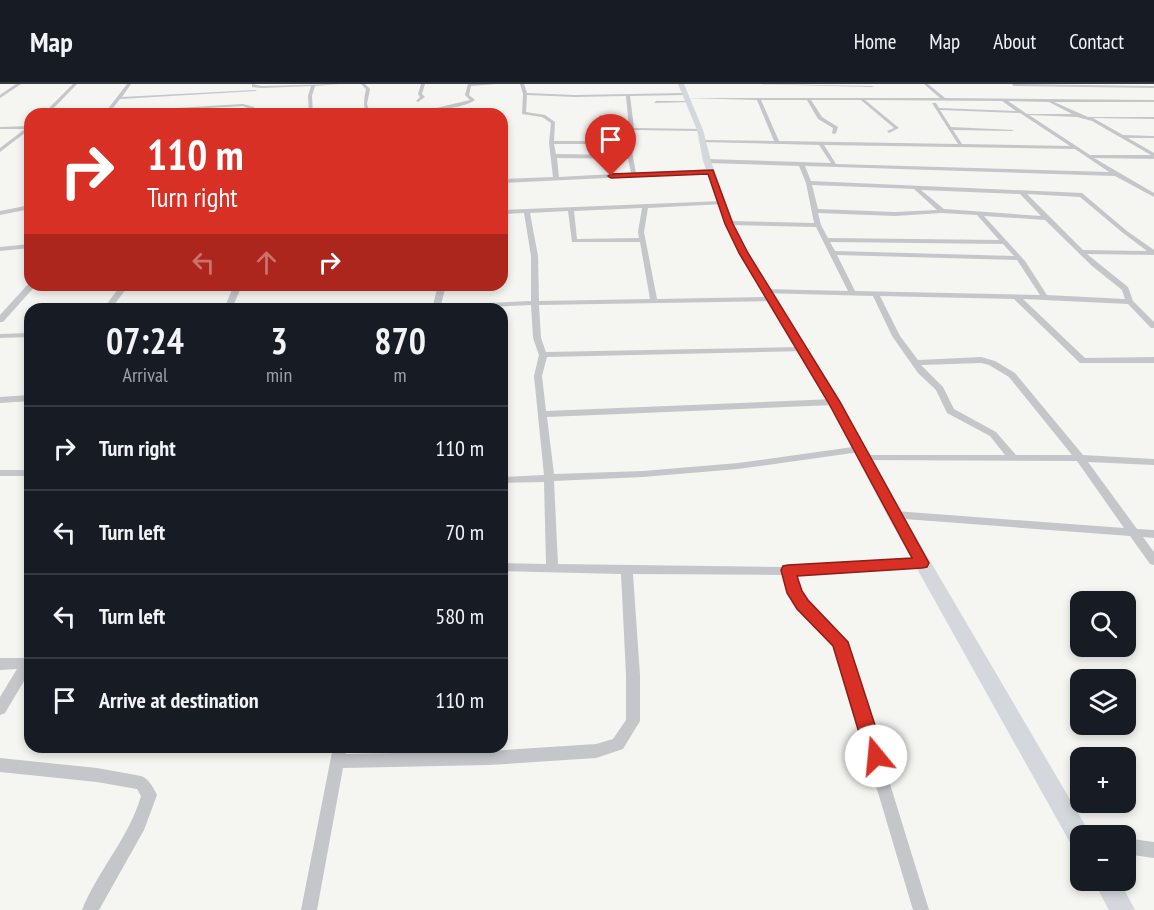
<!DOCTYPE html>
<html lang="en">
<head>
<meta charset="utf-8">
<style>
  :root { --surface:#171b24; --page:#20242c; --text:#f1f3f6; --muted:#9ea1a6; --line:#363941 }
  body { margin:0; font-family:"PT Sans Narrow",sans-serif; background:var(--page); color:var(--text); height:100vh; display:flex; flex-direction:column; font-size:22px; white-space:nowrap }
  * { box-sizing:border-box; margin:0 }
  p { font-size:20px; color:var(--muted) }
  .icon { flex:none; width:33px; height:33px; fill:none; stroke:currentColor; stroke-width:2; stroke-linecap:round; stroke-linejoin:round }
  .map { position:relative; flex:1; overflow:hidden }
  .side { position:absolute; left:24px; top:219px; width:484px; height:450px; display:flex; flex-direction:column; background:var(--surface); border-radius:18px; box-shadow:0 3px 9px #0003 }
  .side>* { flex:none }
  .guide { position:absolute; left:24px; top:24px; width:484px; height:183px; border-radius:18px; box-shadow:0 3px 9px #0003; background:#d93025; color:#fff; overflow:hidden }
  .fabs { position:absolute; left:1070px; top:507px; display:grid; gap:12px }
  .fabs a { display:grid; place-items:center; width:66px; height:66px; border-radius:12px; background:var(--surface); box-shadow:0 3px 9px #0003; font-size:30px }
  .pin { position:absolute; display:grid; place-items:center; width:51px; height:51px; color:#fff; margin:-62px -26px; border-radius:50% 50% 50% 0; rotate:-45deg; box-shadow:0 0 6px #0007 }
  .pin .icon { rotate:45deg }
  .me { position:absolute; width:66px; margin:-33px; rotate:343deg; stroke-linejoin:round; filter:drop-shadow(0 0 4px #0008) }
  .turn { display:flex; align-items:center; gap:21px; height:126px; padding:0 24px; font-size:27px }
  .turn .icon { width:78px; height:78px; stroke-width:2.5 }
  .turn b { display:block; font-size:42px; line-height:51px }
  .lanes { display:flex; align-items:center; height:57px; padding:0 24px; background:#0003; justify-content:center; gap:30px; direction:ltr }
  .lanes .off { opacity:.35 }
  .eta { display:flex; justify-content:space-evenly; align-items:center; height:102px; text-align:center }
  .eta b { font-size:36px; font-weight:800; line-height:42px }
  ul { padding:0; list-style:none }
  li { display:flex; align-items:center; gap:18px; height:84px; padding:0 24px; border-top:2px solid var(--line) }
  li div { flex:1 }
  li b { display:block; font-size:22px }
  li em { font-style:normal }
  header { display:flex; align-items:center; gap:36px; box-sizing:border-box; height:84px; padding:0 30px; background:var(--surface); border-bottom:2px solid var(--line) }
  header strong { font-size:28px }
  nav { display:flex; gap:33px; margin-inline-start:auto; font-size:21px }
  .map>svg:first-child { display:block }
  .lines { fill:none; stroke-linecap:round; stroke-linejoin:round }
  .street { fill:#c4c6ca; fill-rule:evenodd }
  .secondary { fill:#d4d8dc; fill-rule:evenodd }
  .route { fill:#d93025; stroke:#8d1f18; stroke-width:1.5 }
</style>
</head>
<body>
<header>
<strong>Map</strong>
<nav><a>Home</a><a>Map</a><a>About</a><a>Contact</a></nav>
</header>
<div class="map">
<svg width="1154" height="826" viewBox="0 0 1154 826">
  <rect width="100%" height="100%" fill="#f5f5f2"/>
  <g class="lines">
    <g class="street">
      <path d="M16,0H21L0,14V11Z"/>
      <path d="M73,0H77L48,30H43Z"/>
      <path d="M127,0H131L122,13L255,6L257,7L120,15L110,28L243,20L254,23L258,30H254L250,25L243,22L104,30Z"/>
      <path d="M252,0L262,2L340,0L315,2L312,12L313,30H309L308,12L311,2L262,4L252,3Z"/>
      <path d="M361,0H365L370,5L367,20L369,26L436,24L470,16L465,11L468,0H496L471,2L469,11L475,16C458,29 393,28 370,28V30H366C363,21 364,15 366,5Z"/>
      <path d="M421,0H425L422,10L425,13L418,18L416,17L420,13L418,10Z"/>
      <path d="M520,0H524L527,9L575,11L686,9L685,11L630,12L634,44L700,45L702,46L700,47L633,46L631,49L633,73L636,89L711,85L714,87L711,89L502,99V95L553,93L549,59L551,39L542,33L522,30L523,10ZM527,11L575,13L626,12L629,44H604L603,32L601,31L599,32L600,46H628L627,49V57H554L555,38L545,31L526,28ZM554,60H627V71L556,70ZM557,74L628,75L631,89L559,93Z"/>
      <path d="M755,0L874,2L872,3Z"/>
      <path d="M924,0H928L945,14L1154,16V18H1054L1088,33H1154V35L1093,34L1123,51L1154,52V54H1128L1154,69V75L1094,74L1154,109V113L1115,92L805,82L811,97L1082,109L1127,147L1154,166V171L1087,170L1128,203L1133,217L1154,238V244H1151L1128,220L1023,215L1085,274L1154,273V279H1080L1014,215L880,212L900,252L918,276L981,273L995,277L1015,289L1083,371L1154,375V381L1088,378L1137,445L1154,446V454L1143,453L1154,468V481L1150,480L1130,452L891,434L890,431L891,428L895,427L1124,444L1077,377L862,376L860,374L865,371H1005L990,352L947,329L936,306L918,289L892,252L873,212L762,209L761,207L765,205L848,207L816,143L729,141L726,139L729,137L814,139L806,99L799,82L707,79L704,77L707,75L831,79L819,61L701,58L703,56L774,57L757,16L685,14H940ZM761,16H807L818,35L833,44L832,49L834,50L836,49L838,43L822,33L811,16H861L894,44L887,47L889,49L899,44L865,16L1002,17L1016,27L939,24L936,19H932L958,60L779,57ZM1008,17L1049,18L1072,30H1027ZM940,26L1020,29L1070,62L962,60L953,46L1012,47L1014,46L951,43ZM1029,31L1077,33L1092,37L1151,71H1090ZM824,61L1075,65L1109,88L836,80ZM812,101L914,105L937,126L895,128L818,125ZM921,106L1020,110L1041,132L944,125ZM1027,110L1080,113L1123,149L1147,167L1083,166ZM818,129L895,132L942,129L977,131L999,156L828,154L821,141ZM984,132L1045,136L1092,182L1122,206L1125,215L1047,211L1025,177ZM830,158L1003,160L1014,172L835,167ZM837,171L1017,176L1040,211L855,207ZM981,279L989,281L1009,293L1072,371H1016L996,348L954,325L943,303L921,281Z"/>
      <path d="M1013,0L1154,2V4L1014,2L1012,1Z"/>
      <path d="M656,17H689L691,18L654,19Z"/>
      <path d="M496,28L498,30H484Z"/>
      <path d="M30,42V45L0,68V64L25,45H0V43Z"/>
      <path d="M722,117L725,119L724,120L648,124L644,148L657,215L770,213H773V217L539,221L541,254L546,268L801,263L805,265L804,267L547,273L542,292L546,327L834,315L839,318L834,321L547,333L554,390L643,387L738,379L860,362L865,365L860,368L738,385L643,393L554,397L558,480L782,483L922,475L926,476L928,479L926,482L922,483L795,491L801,508L806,517L846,558L929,826H913L834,561L798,523L789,509L784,491L633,490L640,591V637L623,665L596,674L489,681L343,684L317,826H301L333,663H347L346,670L489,667L596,660L613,655L626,636V591L621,490L502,487V479L546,480L544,398L502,399V393L544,391L534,292L539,271L533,254L531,221L446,225H388L392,223L433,221L438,201H446L441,221L531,217V172L524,129L502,130V126ZM642,124L638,148L639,154L577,155L574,127ZM568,127L572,158H640L650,215L539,217L538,172L530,129Z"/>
      <path d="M30,121V125L0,131V127Z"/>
      <path d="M30,160V164L0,167V163Z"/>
      <path d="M29,199L30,201H36L3,238H0V231Z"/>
      <path d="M121,201H129L111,225H103Z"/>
      <path d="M234,201H242L232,225H224Z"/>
      <path d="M30,249V253L0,254V250Z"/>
      <path d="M30,311V317L0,319V313Z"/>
      <rect x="0" y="386" width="30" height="6"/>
      <path d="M30,570V587L5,629L0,631V613L17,585L0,586V574H24Z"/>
      <path d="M0,674L97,684L141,692C149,695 153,703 157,711L144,746L99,826H82C98,786 129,754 141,712L137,705L97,698L0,688Z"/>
      <path d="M1125,754L1154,758V774L1125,770Z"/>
    </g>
    <g class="secondary">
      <path d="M678,0H684L703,46L711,77L733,139L748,169L840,318L903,431L1088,746L1090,752H1080V765L1072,762L887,431L828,318L738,169L725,139L703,77L697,46Z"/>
      <path d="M1093,796H1119L1135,826H1109Z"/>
    </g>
  </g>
  <path class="route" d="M713,86L733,140L748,169L840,318L929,479L927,483L922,484L797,492L802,507L808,516L848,558L885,672L882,678L876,681L869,678L866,672L833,562L797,525L787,509L781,486L783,482L788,481L912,474L828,318L739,169L725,140L708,90L611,94L608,92L611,90Z"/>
</svg>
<div class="fabs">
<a><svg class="icon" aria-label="search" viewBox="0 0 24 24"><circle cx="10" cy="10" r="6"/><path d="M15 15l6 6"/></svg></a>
<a><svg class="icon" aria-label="layers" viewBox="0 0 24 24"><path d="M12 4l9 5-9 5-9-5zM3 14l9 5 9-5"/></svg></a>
<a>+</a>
<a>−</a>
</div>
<div class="pin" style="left:611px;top:92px;background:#d93025"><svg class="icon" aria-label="arrive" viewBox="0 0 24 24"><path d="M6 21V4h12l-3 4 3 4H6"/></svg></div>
<svg class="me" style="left:876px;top:672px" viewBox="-20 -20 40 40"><circle r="19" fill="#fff"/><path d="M0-13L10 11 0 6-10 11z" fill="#d93025"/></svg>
<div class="guide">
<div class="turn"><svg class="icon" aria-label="right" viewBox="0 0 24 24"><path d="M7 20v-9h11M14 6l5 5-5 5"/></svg><div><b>110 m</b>Turn right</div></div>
<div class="lanes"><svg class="icon off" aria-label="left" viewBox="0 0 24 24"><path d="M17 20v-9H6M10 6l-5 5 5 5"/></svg><svg class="icon off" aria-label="ahead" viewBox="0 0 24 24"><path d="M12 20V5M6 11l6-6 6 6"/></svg><svg class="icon" aria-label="right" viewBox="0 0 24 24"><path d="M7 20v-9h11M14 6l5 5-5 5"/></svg></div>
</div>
<section class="side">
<div class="eta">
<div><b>07:24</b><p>Arrival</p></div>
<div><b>3</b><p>min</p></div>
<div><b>870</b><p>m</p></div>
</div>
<ul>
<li><svg class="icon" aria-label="right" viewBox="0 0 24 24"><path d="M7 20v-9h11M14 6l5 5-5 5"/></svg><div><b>Turn right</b></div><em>110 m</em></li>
<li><svg class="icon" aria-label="left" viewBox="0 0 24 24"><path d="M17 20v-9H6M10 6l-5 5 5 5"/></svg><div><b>Turn left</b></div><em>70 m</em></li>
<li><svg class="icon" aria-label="left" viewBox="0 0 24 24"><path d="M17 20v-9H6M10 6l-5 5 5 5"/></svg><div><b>Turn left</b></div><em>580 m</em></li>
<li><svg class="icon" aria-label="arrive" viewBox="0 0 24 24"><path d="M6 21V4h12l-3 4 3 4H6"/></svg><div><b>Arrive at destination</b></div><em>110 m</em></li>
</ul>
</section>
</div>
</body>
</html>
